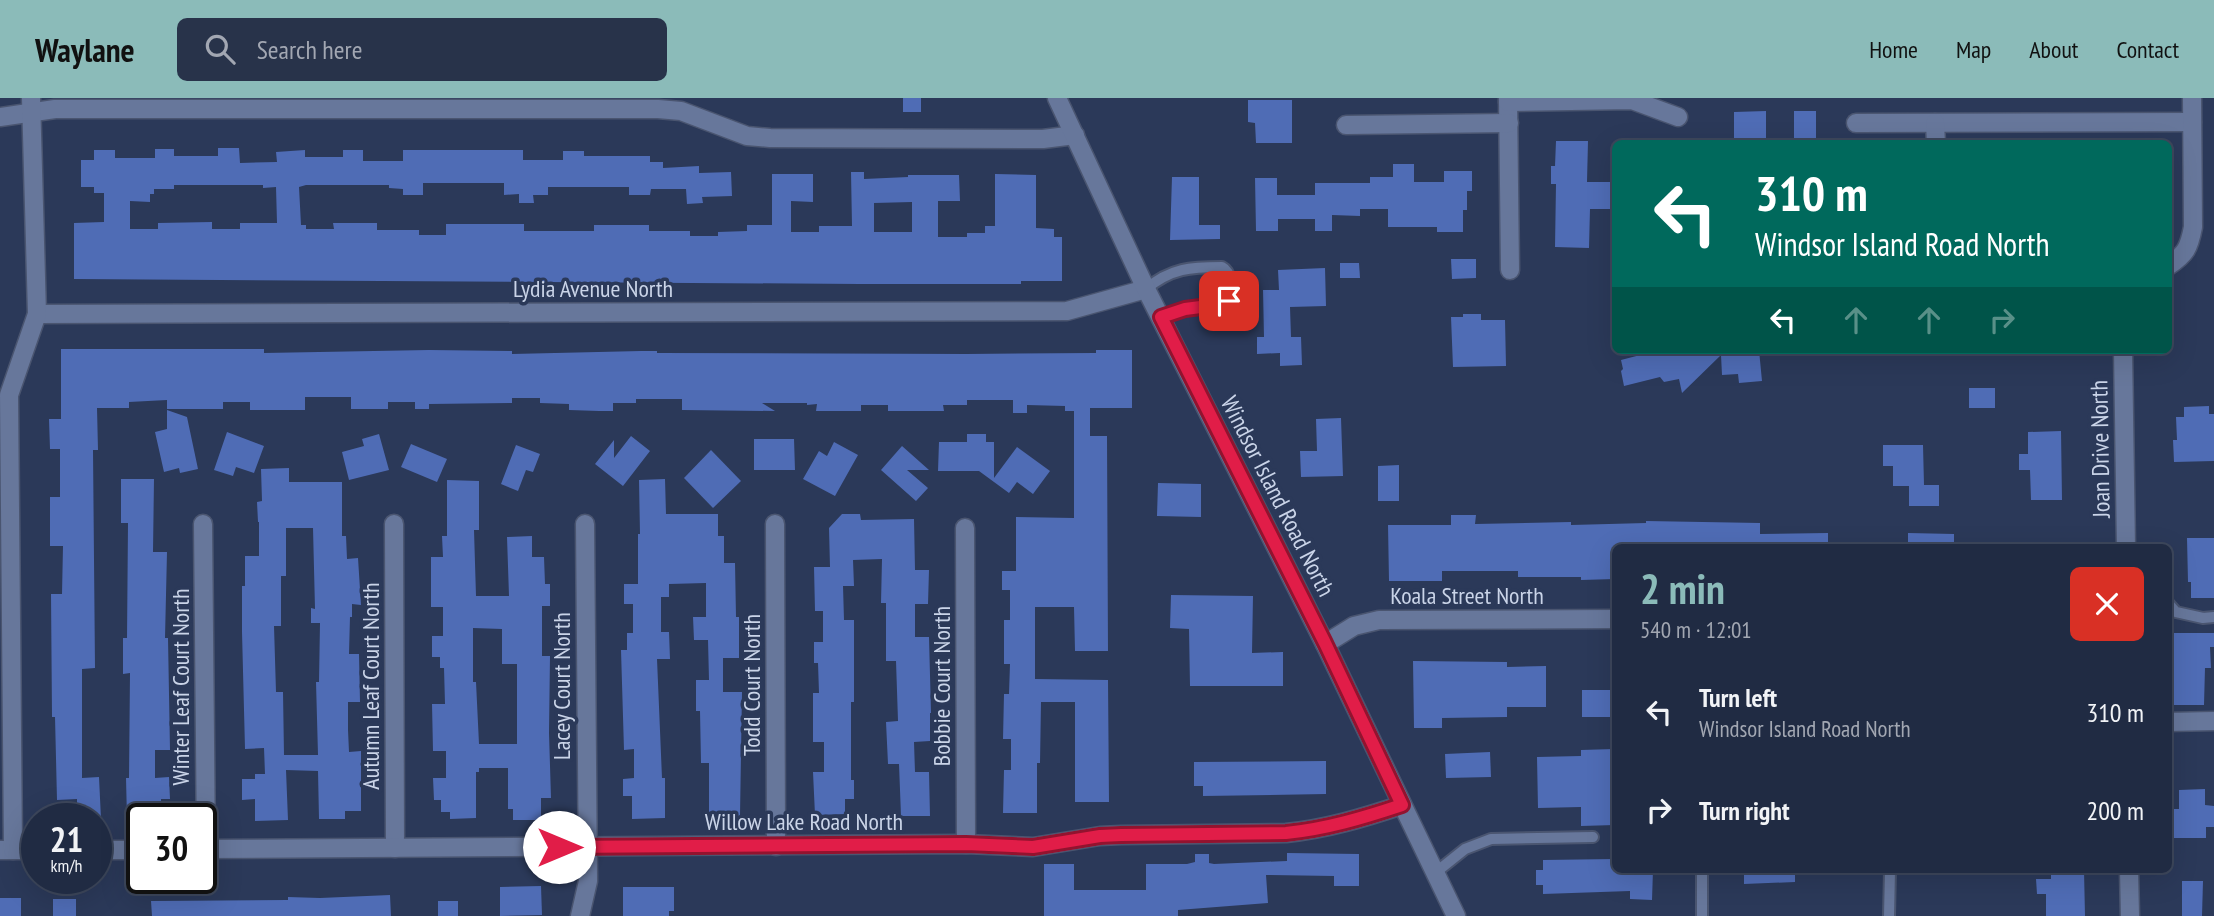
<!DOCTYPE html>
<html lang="en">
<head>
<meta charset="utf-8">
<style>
  :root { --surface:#202b43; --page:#28334a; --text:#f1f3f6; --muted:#a2a7b2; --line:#3d475c; --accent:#8bbbb9 }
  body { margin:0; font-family:"PT Sans Narrow",sans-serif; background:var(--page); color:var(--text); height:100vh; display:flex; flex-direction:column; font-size:26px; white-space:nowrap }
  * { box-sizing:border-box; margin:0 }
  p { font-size:23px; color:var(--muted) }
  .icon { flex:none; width:38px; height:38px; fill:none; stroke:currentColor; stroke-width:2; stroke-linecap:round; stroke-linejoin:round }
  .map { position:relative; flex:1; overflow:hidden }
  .panel { position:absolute; left:1612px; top:446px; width:560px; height:329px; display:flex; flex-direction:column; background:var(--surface); border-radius:10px; box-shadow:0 7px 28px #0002,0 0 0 2px var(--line) }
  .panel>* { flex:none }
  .banner { position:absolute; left:1612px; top:42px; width:560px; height:214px; border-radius:10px; box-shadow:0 7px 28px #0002,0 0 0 2px var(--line); background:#00695c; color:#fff; overflow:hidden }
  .speed { position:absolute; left:21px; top:705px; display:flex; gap:14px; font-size:35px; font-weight:700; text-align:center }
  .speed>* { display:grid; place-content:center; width:91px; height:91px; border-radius:50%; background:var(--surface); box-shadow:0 7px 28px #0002,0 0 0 2px var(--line); line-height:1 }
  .speed small { font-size:18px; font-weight:400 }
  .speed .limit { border:4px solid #111; border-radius:10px; background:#fff; color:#111 }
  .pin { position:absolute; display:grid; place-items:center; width:60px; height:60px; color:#fff; margin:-30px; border-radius:14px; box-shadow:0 4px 10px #0006 }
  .me { position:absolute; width:77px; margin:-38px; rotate:90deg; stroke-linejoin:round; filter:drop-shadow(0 0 5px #0008) }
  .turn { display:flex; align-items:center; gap:24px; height:147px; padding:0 28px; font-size:32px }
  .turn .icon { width:91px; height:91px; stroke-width:2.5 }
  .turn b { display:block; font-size:49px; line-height:60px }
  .lanes { display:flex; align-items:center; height:66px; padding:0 28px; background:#0003; justify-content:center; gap:35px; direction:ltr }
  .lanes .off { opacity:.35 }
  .round { display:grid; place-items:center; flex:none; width:74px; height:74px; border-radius:10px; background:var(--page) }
  .headline { display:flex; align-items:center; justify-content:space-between; height:119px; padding:0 28px }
  h1 { font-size:42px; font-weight:800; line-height:52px; color:var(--accent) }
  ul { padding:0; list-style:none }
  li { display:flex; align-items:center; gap:21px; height:98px; padding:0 28px }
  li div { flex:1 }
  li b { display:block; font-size:26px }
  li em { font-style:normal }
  header { display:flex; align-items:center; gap:42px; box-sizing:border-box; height:98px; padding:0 35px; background:var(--accent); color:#111 }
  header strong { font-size:33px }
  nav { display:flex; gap:38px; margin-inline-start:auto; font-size:24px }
  .search { width:490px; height:63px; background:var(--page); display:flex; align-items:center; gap:18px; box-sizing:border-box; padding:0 24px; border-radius:10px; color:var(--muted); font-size:26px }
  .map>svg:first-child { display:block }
  .building { fill:#4f6cb5; fill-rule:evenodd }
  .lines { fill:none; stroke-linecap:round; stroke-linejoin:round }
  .service-casing { stroke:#4a5570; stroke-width:14 }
  .minor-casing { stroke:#4a5570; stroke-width:21 }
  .tertiary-casing { stroke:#4a5570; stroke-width:21 }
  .service { stroke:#67779b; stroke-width:10 }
  .minor { stroke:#67779b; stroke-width:18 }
  .tertiary { stroke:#67779b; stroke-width:18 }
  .route-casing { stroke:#92132f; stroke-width:18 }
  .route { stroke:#e11d48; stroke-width:12 }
  .labels { text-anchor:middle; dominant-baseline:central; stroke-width:7; stroke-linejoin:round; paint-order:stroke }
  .street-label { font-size:24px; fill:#cad4e8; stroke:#2b3959 }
</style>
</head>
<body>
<header>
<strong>Waylane</strong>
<div class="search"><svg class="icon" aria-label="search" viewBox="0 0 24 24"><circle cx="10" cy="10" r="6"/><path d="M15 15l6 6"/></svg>Search here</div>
<nav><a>Home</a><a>Map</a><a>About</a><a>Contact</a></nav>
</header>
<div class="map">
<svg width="2214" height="818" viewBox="0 0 2214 818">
  <rect width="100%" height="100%" fill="#2b3959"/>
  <g class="building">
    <rect x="903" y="0" width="18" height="14"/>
    <path d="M1248,2H1292V45H1256L1255,25L1248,24Z"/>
    <path d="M1766,13V46H1734V14Z"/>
    <rect x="1794" y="13" width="22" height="33"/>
    <path d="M1556,43H1588L1587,84H1615V111H1590L1589,150L1555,149L1556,86H1551V68H1555Z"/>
    <path d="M218,50H239L240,65L277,64L276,54L305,52V59H343V52H363V63H403V52H523V62H563V53H584V58H650V64H663V70L699,68V75L731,74L732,98L702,99L703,105L687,106L686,91H651L650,97H629V89H548V97H533L534,105H519V96L504,97V85H423V97H403V91L389,90V87H306L299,89L301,127H306V131H334L333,125H377V132H419V137H446V126H524V133H594V127H649V133H690V138H718V134L747,133V127H772V76H813V104L791,103V134H819V128H852L851,74H864V81L908,79V77H959L960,103H938V139H967V135H985V128H995V76L1036,77V130L1054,131V139H1062V183H1021V186H861L74,181V125L104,124V95H94V89H81V62H94V52H115V60H155V51H174V58H218ZM174,87H263V90L276,89L277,125H240V131H212V124L158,125V131H130V103L150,104V96H154V91H174ZM912,104V134H874V105Z"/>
    <path d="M1393,66H1414V84H1444V73H1472V93H1467V112H1463V134H1437V129H1388V111H1360V118L1332,117V133H1315V121H1278V133H1256L1255,80H1277V97H1315V85H1370V79H1393Z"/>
    <path d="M1172,79H1199V127H1220V141L1170,142Z"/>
    <path d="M1451,161H1476V180L1452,181Z"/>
    <path d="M1340,165H1359L1360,180H1340Z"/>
    <path d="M1325,170L1326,208L1290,209L1291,239H1301L1302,267L1280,268V255L1257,256V239H1264L1263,192H1279L1278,172Z"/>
    <path d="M1463,216H1481V222H1505L1506,268L1453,269L1451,219H1463Z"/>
    <path d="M61,251H264V255L429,252L512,253V256L641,253H657V255L966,256L1096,255V252H1132V310H1090V338H1107L1108,553H1075L1074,509H1035V581L1108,582L1109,704H1075V604H1041L1040,665H1037V715H1003L1004,672H1011V641H1003L1004,596H1009L1010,566H1004V522H1010V492H1002V473H1016V419L1074,420V313H1065V308L1027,307V315H1013V302H967V307H943L944,313H888V307H861V313H816L817,306L807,307V305H762L775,313L682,312V301H636V305H613V313H599L569,312V306L540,305V300H512V305L429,306V311H415V304H388V311H351V299H305V312H250V304H223V311H167V302L129,304V310H97L98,352H93L95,570L82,571V680L99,679L101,721H77V701L57,702L55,619H52L51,496H62L63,448H50V399H60V351H50L49,321H61Z"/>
    <path d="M1651,252H1699L1701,254L1759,252L1762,283L1739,285L1738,276L1722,277L1721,257L1682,295L1679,281L1664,284L1660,279L1624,288L1621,273L1623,271L1621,262L1648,255Z"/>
    <rect x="1969" y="290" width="26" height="20"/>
    <path d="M2209,308V316H2214V363L2174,364L2173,342H2177L2176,319H2184V309Z"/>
    <path d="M167,312L187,319L198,371L180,375L179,370L164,374L155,334L167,331Z"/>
    <path d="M1341,320L1343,378L1301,379L1300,353H1317L1316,321Z"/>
    <path d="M2061,333L2062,402H2031L2030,372H2019V356H2028V334Z"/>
    <path d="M227,334L264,348L254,375L236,369L233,378L214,372Z"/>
    <path d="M379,336L389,372L349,382L342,354L364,348L362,341Z"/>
    <path d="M967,336H986V344H994V380L1017,349L1050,373L1033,396L1017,384L1009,395L979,373H938L939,344H967Z"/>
    <path d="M631,338L650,353L623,388L595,366L614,342V360Z"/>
    <path d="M754,341H794L795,372H754Z"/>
    <path d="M834,344L858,357L835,398L803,381L819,353L827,358Z"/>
    <path d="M411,346L447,361L437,384L401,369Z"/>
    <path d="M516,347L540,356L533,374L526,372L518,393L501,386Z"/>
    <path d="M1883,347H1923L1924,387H1939V408H1909V388H1893V368H1883Z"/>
    <path d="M902,348L929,372H907L928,390L916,403L881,372Z"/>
    <path d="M711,352L741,383L713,410L684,380Z"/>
    <path d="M1399,367V403H1378V368Z"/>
    <path d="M289,370V384H342V438H346L347,461L358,460L361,507L352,506V519H350L349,556H359L360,604H348V632L349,654L361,653V713H345V721H319L318,673L286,672L288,722L255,723V701L242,702V681H255V676H265L264,650L245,651L242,534V488H245V458H259V424H258L257,404L262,403L261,371ZM286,430H313L315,511L311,510V525H320L319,584H316L318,657H284L283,594H276L274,528H281V478H286Z"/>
    <path d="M121,381H154L153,454H167L165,540H168L170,652H155V680L169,679L170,701H161V713H152L153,720L127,721L126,680H129L130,575L123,576V540H127L128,425H121Z"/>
    <path d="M665,381L666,416H718V438H724V465H735L736,519H739V560H723V594H742L740,718H709V665H701L700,613H696V582H709L708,542H694L693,519H706V485L669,486V499H661V534H669L670,561H657L662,680H665V720L632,721V698H623V681L634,680V651L624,652L621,552H627V535H633V506H624V486H638V436H640L639,382Z"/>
    <path d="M447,382L479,383V432H474L476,498H509L507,439L532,438V459H544L545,486H550V508H542V558H550L549,635L551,700H541V722H513V711H508V670H479V674H476V720L450,721V714H441V702H434L433,680H446V653H433L432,606H445L444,570H440V559H432V538H443V509H431V459H443L442,438H447ZM473,530L502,531V566H517V646H479L476,584H473Z"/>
    <path d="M1158,385L1201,386V419L1157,418Z"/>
    <path d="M842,416H860L861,422L914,421L915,472H929L928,506H915V539H929L931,615H930V643L914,644L915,674H929L930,718H901L899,666H888L886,624L898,623L896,563H886V505H881L882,461L853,462L854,488H843L844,522H854V604H851V682H854V701H845V716L815,717L813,674H824V644H813V595H819L818,565H814V544H823V513H815L814,469H830L829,430Z"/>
    <path d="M1451,417H1476L1475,426L1571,424V427L1646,425V423L1760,425V436L1828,435V450H1615V481L1581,482V479H1518V473H1442V483H1389L1388,427H1451Z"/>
    <path d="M1908,435L1954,436V450H1908Z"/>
    <path d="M2187,440H2214V500H2191V484H2188Z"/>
    <path d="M1171,497L1253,498L1252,555L1283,554V588H1190L1189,531L1170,530Z"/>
    <path d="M2168,535H2214V549H2210L2211,570H2205L2204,607H2168Z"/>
    <path d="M1413,563L1507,564V569L1546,568V609H1507V619L1442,620V630H1414Z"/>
    <rect x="1582" y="592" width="33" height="27"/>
    <path d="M1614,651L1615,727L1581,728V709L1538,710L1537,659L1581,658V652Z"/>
    <path d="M1490,654L1491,679L1446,680L1445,656Z"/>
    <path d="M1326,663V696L1203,698V688H1194V664Z"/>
    <path d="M2205,691V707L2214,708V729H2206V740H2174V731L2170,730L2169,711H2179V692Z"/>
    <path d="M1287,755L1359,756V788H1334V778L1266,777L1268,805L1178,812V818H1044V766H1074V792H1146V766H1187L1195,764V756H1209V765L1214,766L1287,763Z"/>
    <path d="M1615,761V772H1653L1652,802L1630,801V793L1543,796V787H1536V772H1543V762Z"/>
    <path d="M1744,772L1795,775V784L1744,786Z"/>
    <path d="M2051,772H2084L2085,818H2046V796H2037L2036,781H2051Z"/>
    <path d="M2182,783H2203L2202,818H2182Z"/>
    <path d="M541,788L542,817L500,818V789Z"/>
    <path d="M623,789H674V813H669V818H623Z"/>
    <path d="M390,797L391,818H152L151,803L288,802V799L320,800Z"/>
    <rect x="0" y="800" width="21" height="18"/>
    <rect x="53" y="801" width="23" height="17"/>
    <rect x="438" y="803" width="20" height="15"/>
  </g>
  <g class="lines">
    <defs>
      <g id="service">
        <path d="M1146,191C1171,170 1191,169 1222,169C1232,174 1233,193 1229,203L1224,206L1185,211L1161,219"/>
        <path d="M2168,505L2176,514L2203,520L2214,519"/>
        <path d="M1435,775L1465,751L1491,741L1593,739"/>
        <path d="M1702,818V772"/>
        <path d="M1889,818L1890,772"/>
      </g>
      <g id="minor">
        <path d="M1508,0L1510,172"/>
        <path d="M1508,4L1632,2L1678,19"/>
        <path d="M0,19L55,11H658L681,13L747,38L770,40L1043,41L1075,37"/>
        <path d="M1856,25L2192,24"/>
        <path d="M1935,25L1936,46"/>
        <path d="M1346,27L1509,25"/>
        <path d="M2168,168C2186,156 2189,150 2193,129L2192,0"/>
        <path d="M37,216L1067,213L1146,191"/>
        <path d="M2123,252L2126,450"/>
        <path d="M203,426L206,751"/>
        <path d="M394,426L395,750"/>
        <path d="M775,426L776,748"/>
        <path d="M965,430L966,746"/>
        <path d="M1325,546L1354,528L1379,522L1615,521"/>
        <path d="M2168,624L2214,623"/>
        <path d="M201,751L966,746L1033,749L1100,738L1121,737L1286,735C1326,731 1363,720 1402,707"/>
        <path d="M0,752H37"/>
        <path d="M13,752L9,297L37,216L31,0"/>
        <path d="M96,752H142"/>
        <path d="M2129,772L2130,818"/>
        <path d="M580,818L588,783L585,426"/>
      </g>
      <path id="tertiary" d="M1057,0L1146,191L1325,546L1456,818"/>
    </defs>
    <use href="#service" class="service-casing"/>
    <use href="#minor" class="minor-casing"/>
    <use href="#tertiary" class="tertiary-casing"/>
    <use href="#service" class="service"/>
    <use href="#minor" class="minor"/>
    <use href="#tertiary" class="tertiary"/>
  </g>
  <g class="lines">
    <defs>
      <path id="route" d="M559,749L966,746L1033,749L1100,738L1121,737L1286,735C1326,731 1363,720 1402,707L1325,545L1161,219L1185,211L1224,206L1229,203"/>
    </defs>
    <use href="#route" class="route-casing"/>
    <use href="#route" class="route"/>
  </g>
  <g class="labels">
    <g class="street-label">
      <text x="593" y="190">Lydia Avenue North</text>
      <text transform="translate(2100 351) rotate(-91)">Joan Drive North</text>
      <text transform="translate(1278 398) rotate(63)">Windsor Island Road North</text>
      <text x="1467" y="497">Koala Street North</text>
      <text transform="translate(751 587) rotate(-90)">Todd Court North</text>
      <text transform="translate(370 588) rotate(-90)">Autumn Leaf Court North</text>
      <text transform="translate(561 588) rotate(-90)">Lacey Court North</text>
      <text transform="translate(941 588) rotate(-90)">Bobbie Court North</text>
      <text transform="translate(180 589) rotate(-90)">Winter Leaf Court North</text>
      <text x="804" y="723">Willow Lake Road North</text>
    </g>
  </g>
</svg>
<div class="speed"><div>21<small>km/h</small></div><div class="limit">30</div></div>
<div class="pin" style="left:1229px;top:203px;background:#d93025"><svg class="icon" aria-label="arrive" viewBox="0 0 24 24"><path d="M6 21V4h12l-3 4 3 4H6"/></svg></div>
<svg class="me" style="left:559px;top:749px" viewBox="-20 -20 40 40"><circle r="19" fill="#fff"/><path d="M0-13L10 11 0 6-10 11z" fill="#e11d48"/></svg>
<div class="banner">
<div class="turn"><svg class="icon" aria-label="left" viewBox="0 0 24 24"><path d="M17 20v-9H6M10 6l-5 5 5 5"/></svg><div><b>310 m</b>Windsor Island Road North</div></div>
<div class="lanes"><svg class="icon" aria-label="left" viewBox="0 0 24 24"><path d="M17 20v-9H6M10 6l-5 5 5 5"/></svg><svg class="icon off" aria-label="ahead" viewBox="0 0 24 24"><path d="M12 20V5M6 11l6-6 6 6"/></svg><svg class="icon off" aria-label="ahead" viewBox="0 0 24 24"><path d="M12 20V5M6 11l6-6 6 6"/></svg><svg class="icon off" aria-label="right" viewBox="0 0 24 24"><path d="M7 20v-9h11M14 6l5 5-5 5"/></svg></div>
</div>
<section class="panel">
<div class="headline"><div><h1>2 min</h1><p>540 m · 12:01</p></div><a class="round" style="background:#d93025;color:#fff"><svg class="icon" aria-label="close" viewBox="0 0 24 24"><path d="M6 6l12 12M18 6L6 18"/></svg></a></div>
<ul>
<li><svg class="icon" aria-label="left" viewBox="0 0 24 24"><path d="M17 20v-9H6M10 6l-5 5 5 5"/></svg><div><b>Turn left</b><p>Windsor Island Road North</p></div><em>310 m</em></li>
<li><svg class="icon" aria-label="right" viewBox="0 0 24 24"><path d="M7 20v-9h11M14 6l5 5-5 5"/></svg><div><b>Turn right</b></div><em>200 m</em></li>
</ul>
</section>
</div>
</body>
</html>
